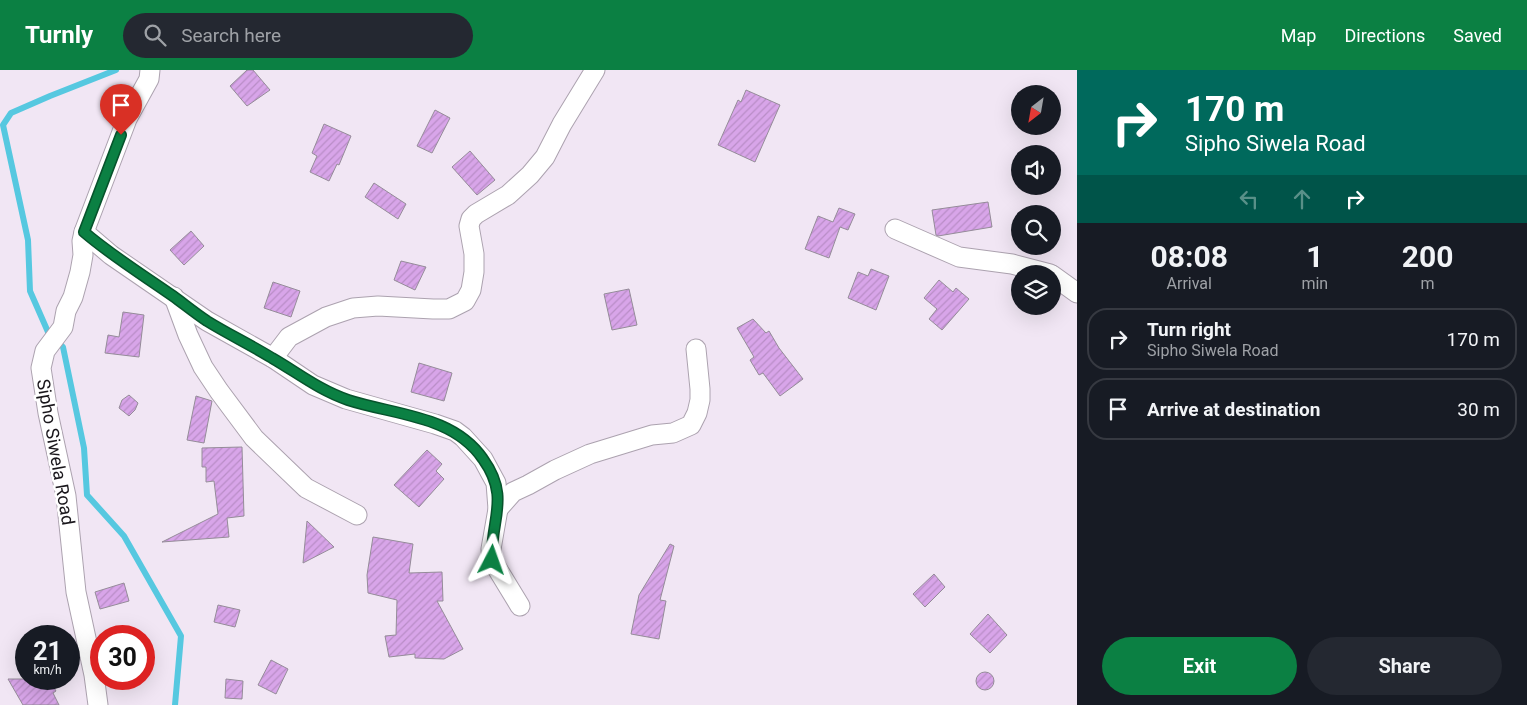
<!DOCTYPE html>
<html lang="en">
<head>
<meta charset="utf-8">
<style>
  :root { --surface:#171b24; --page:#242831; --text:#f1f3f6; --muted:#9ea1a6; --line:#363941; --accent:#0b8043 }
  body { margin:0; font-family:Roboto,sans-serif; background:var(--page); color:var(--text); height:100vh; display:flex; flex-direction:column; font-size:19px; white-space:nowrap }
  * { box-sizing:border-box; margin:0 }
  p { font-size:16px; color:var(--muted) }
  .icon { flex:none; width:28px; height:28px; fill:none; stroke:currentColor; stroke-width:2; stroke-linecap:round; stroke-linejoin:round }
  .map { position:relative; flex:1; overflow:hidden }
  .drawer { display:flex; flex-direction:column; background:var(--surface); width:450px }
  .drawer>* { flex:none }
  .top-card { background:#00695c; color:#fff; overflow:hidden }
  .needle { width:32px; rotate:211deg }
  .tools { position:absolute; left:1011px; top:15px; display:grid; gap:10px }
  .tools a { display:grid; place-items:center; width:50px; height:50px; border-radius:50%; background:var(--surface); box-shadow:0 5px 20px #0002; font-size:25px }
  .speed { position:absolute; left:15px; top:555px; display:flex; gap:10px; font-size:25px; font-weight:700; text-align:center }
  .speed>* { display:grid; place-content:center; width:65px; height:65px; border-radius:50%; background:var(--surface); box-shadow:0 5px 20px #0002; line-height:1 }
  .speed small { font-size:12px; font-weight:400 }
  .speed .limit { border:8px solid #d22; background:#fff; color:#111 }
  .pin { position:absolute; display:grid; place-items:center; width:42px; height:42px; color:#fff; margin:-51px -21px; border-radius:50% 50% 50% 0; rotate:-45deg; box-shadow:0 0 5px #0007 }
  .pin .icon { rotate:45deg }
  .me { position:absolute; width:55px; margin:-28px; rotate:4deg; stroke-linejoin:round; filter:drop-shadow(0 0 4px #0008) }
  .turn { display:flex; align-items:center; gap:18px; height:105px; padding:0 25px; font-size:22px }
  .turn .icon { width:65px; height:65px; stroke-width:2.5 }
  .turn b { display:block; font-size:35px; line-height:42px }
  .lanes { display:flex; align-items:center; height:48px; padding:0 25px; background:#0003; justify-content:center; gap:25px; direction:ltr }
  .lanes .off { opacity:.35 }
  .eta { display:flex; justify-content:space-evenly; align-items:center; height:85px; text-align:center }
  .eta b { font-size:30px; font-weight:700; line-height:35px }
  .button { display:flex; gap:10px; margin-top:auto; padding:10px 25px }
  .button a { flex:1; height:58px; border-radius:30px; background:var(--accent); color:#fff; font-size:20px; font-weight:700; line-height:58px; text-align:center }
  .button a+a { background:var(--page); color:var(--text) }
  ul { padding:0; list-style:none }
  li { display:flex; align-items:center; gap:15px; height:62px; margin:0 10px 8px; padding:0 15px; border:2px solid var(--line); border-radius:20px }
  li div { flex:1 }
  li b { display:block; font-size:19px }
  li em { font-style:normal }
  header { display:flex; align-items:center; gap:30px; box-sizing:border-box; height:70px; padding:0 25px; background:var(--accent); color:#fff }
  header strong { font-size:24px }
  nav { display:flex; gap:28px; margin-inline-start:auto; font-size:18px }
  .search { width:350px; height:45px; background:var(--page); display:flex; align-items:center; gap:12px; box-sizing:border-box; padding:0 18px; border-radius:28px; color:var(--muted); font-size:19px }
  main { display:flex; flex:1; min-height:0 }
  .map>svg:first-child { display:block }
  .lines { fill:none; stroke-linecap:round; stroke-linejoin:round }
  .stream { stroke:#56c8e0; stroke-width:6 }
  .building { fill:url(#building-hatch); stroke:#958c99 }
  .minor-casing { stroke:#aca2af; stroke-width:21 }
  .minor { stroke:#fff; stroke-width:19 }
  .route-casing { stroke:#07532c; stroke-width:12 }
  .route { stroke:#0b8043; stroke-width:9 }
  .labels { text-anchor:middle; dominant-baseline:central; stroke-width:5; stroke-linejoin:round; paint-order:stroke }
  .street-label { font-size:18px; fill:#19161b; stroke:#fff }
</style>
</head>
<body>
<header>
<strong>Turnly</strong>
<div class="search"><svg class="icon" aria-label="search" viewBox="0 0 24 24"><circle cx="10" cy="10" r="6"/><path d="M15 15l6 6"/></svg>Search here</div>
<nav><a>Map</a><a>Directions</a><a>Saved</a></nav>
</header>
<main>
<div class="map">
<svg width="1077" height="635" viewBox="0 0 1077 635">
  <defs>
    <pattern id="building-hatch" width="6" height="6" patternUnits="userSpaceOnUse" patternTransform="scale(1.25)"><rect width="6" height="6" fill="#d8a5e9"/><path d="M-1 1l2-2M0 6l6-6M5 7l2-2" fill="none" stroke="#b98dc7"/></pattern>
  </defs>
  <rect width="100%" height="100%" fill="#f1e6f4"/>
  <g class="lines">
    <path class="stream" d="M116,0L50,26L11,43L3,55L28,170L30,221L48,262L63,277L84,378L87,425L124,466L181,566L175,635"/>
  </g>
  <g class="building">
    <path d="M247,0H253L270,20L247,36L230,16Z"/>
    <path d="M746,20L780,35L755,92L718,75L738,30L741,32Z"/>
    <path d="M435,40L450,48L432,83L417,76Z"/>
    <path d="M324,54L351,66L339,95L337,94L329,111L310,102L317,86L312,83Z"/>
    <path d="M470,81L495,110L477,125L452,97Z"/>
    <path d="M374,113L406,134L398,149L365,127Z"/>
    <path d="M988,132L992,157L938,166L936,165L932,140Z"/>
    <path d="M839,138L855,144L848,160L840,157L829,188L805,179L818,146L833,152Z"/>
    <path d="M191,161L204,176L184,195L170,180Z"/>
    <path d="M401,191L426,197L415,220L394,210Z"/>
    <path d="M871,199L889,206L876,240L848,228L858,202L868,206Z"/>
    <path d="M939,210L953,222L956,218L969,229L942,260L929,249L937,239L924,228Z"/>
    <path d="M273,212L300,221L291,247L264,238Z"/>
    <path d="M629,219L637,255L612,260L604,224Z"/>
    <path d="M123,242L144,245L139,287L105,283L108,265L119,267Z"/>
    <path d="M753,249L766,263L769,261L779,278L803,309L780,326L763,303L759,305L750,290L754,287L737,258Z"/>
    <path d="M419,293L452,303L444,331L411,322Z"/>
    <path d="M129,325L138,333L135,340L129,346L119,338L122,330Z"/>
    <path d="M196,326L212,331L204,373L187,370Z"/>
    <path d="M242,377L244,446L227,448L229,467L162,472L218,444L214,411L206,412V397H202V378Z"/>
    <path d="M427,380L442,394L436,401L444,409L419,437L394,415Z"/>
    <path d="M307,451L334,477L303,493Z"/>
    <path d="M373,467L413,474L409,503L442,502L443,531H437L463,579L444,589L415,588V584L389,587L385,566L396,565L397,530L368,523L367,505Z"/>
    <path d="M670,474L674,476L660,530L666,531L659,569L631,564L639,525Z"/>
    <path d="M934,504L945,517L925,537L913,524Z"/>
    <path d="M124,513L129,531L100,539L95,522Z"/>
    <path d="M218,535L240,540L235,557L214,552Z"/>
    <path d="M988,544L1007,565L990,583L970,564Z"/>
    <path d="M271,590L288,599L276,624L258,615Z"/>
    <circle cx="985" cy="611" r="9"/>
    <path d="M8,609H49L56,621L53,623L59,635H23Z"/>
    <path d="M226,609L243,611L242,629L225,628Z"/>
  </g>
  <g class="lines">
    <defs>
      <g id="minor">
        <path d="M895,159L959,187L1012,194L1050,204"/>
        <path d="M84,162L111,185L207,251L273,288L313,315L346,329L435,354L455,361L463,367L483,389L496,413L498,439L491,479L492,490L520,536"/>
        <path d="M1052,205L1077,223"/>
        <path d="M174,227L188,265L203,297L219,321L254,368L306,418L357,445"/>
        <path d="M273,288L289,267L326,247L353,238L378,236L433,239H449L465,231L471,220L474,202V184L469,156L471,149L476,144L508,125L530,105L545,87L562,54L595,0"/>
        <path d="M498,439L513,422L528,415L555,400L590,384L652,365L673,363L691,355L697,343L700,330V319L696,279"/>
        <path d="M98,635L94,605L76,522L66,426L48,343L41,298L45,281L63,257L66,241L73,227L80,202L83,185L82,171L84,162L127,49L149,9L150,0"/>
      </g>
    </defs>
    <use href="#minor" class="minor-casing"/>
    <use href="#minor" class="minor"/>
  </g>
  <g class="lines">
    <defs>
      <path id="route" d="M121,65L84,162C112,186 143,205 173,226C184,234 195,243 207,251C228,264 251,275 272,288C298,303 319,320 348,330C394,345 453,345 483,389C511,428 490,450 492,490"/>
    </defs>
    <use href="#route" class="route-casing"/>
    <use href="#route" class="route"/>
  </g>
  <g class="labels">
    <g class="street-label">
      <text transform="translate(56 382) rotate(80)">Sipho Siwela Road</text>
    </g>
  </g>
</svg>
<div class="tools">
<a><svg class="needle" viewBox="-14 -14 28 28"><path d="M0-13l5 13h-10z" fill="#e53935"/><path d="M0 13l5-13h-10z" fill="#9ea1a6"/></svg></a>
<a><svg class="icon" aria-label="sound" viewBox="0 0 24 24"><path d="M4 9h4l5-4v14l-5-4H4zM17 9q2 3 0 6"/></svg></a>
<a><svg class="icon" aria-label="search" viewBox="0 0 24 24"><circle cx="10" cy="10" r="6"/><path d="M15 15l6 6"/></svg></a>
<a><svg class="icon" aria-label="layers" viewBox="0 0 24 24"><path d="M12 4l9 5-9 5-9-5zM3 14l9 5 9-5"/></svg></a>
</div>
<div class="speed"><div>21<small>km/h</small></div><div class="limit">30</div></div>
<div class="pin" style="left:121px;top:65px;background:#d93025"><svg class="icon" aria-label="arrive" viewBox="0 0 24 24"><path d="M6 21V4h12l-3 4 3 4H6"/></svg></div>
<svg class="me" style="left:492px;top:490px" viewBox="-20 -20 40 40"><path d="M0-17L14 15 0 8-14 15z" fill="#0b8043" stroke="#fff" stroke-width="4"/></svg>
</div>
<section class="drawer">
<div class="top-card">
<div class="turn"><svg class="icon" aria-label="right" viewBox="0 0 24 24"><path d="M7 20v-9h11M14 6l5 5-5 5"/></svg><div><b>170 m</b>Sipho Siwela Road</div></div>
<div class="lanes"><svg class="icon off" aria-label="left" viewBox="0 0 24 24"><path d="M17 20v-9H6M10 6l-5 5 5 5"/></svg><svg class="icon off" aria-label="ahead" viewBox="0 0 24 24"><path d="M12 20V5M6 11l6-6 6 6"/></svg><svg class="icon" aria-label="right" viewBox="0 0 24 24"><path d="M7 20v-9h11M14 6l5 5-5 5"/></svg></div>
</div>
<div class="eta">
<div><b>08:08</b><p>Arrival</p></div>
<div><b>1</b><p>min</p></div>
<div><b>200</b><p>m</p></div>
</div>
<ul>
<li><svg class="icon" aria-label="right" viewBox="0 0 24 24"><path d="M7 20v-9h11M14 6l5 5-5 5"/></svg><div><b>Turn right</b><p>Sipho Siwela Road</p></div><em>170 m</em></li>
<li><svg class="icon" aria-label="arrive" viewBox="0 0 24 24"><path d="M6 21V4h12l-3 4 3 4H6"/></svg><div><b>Arrive at destination</b></div><em>30 m</em></li>
</ul>
<div class="button"><a>Exit</a><a>Share</a></div>
</section>
</main>
</body>
</html>
